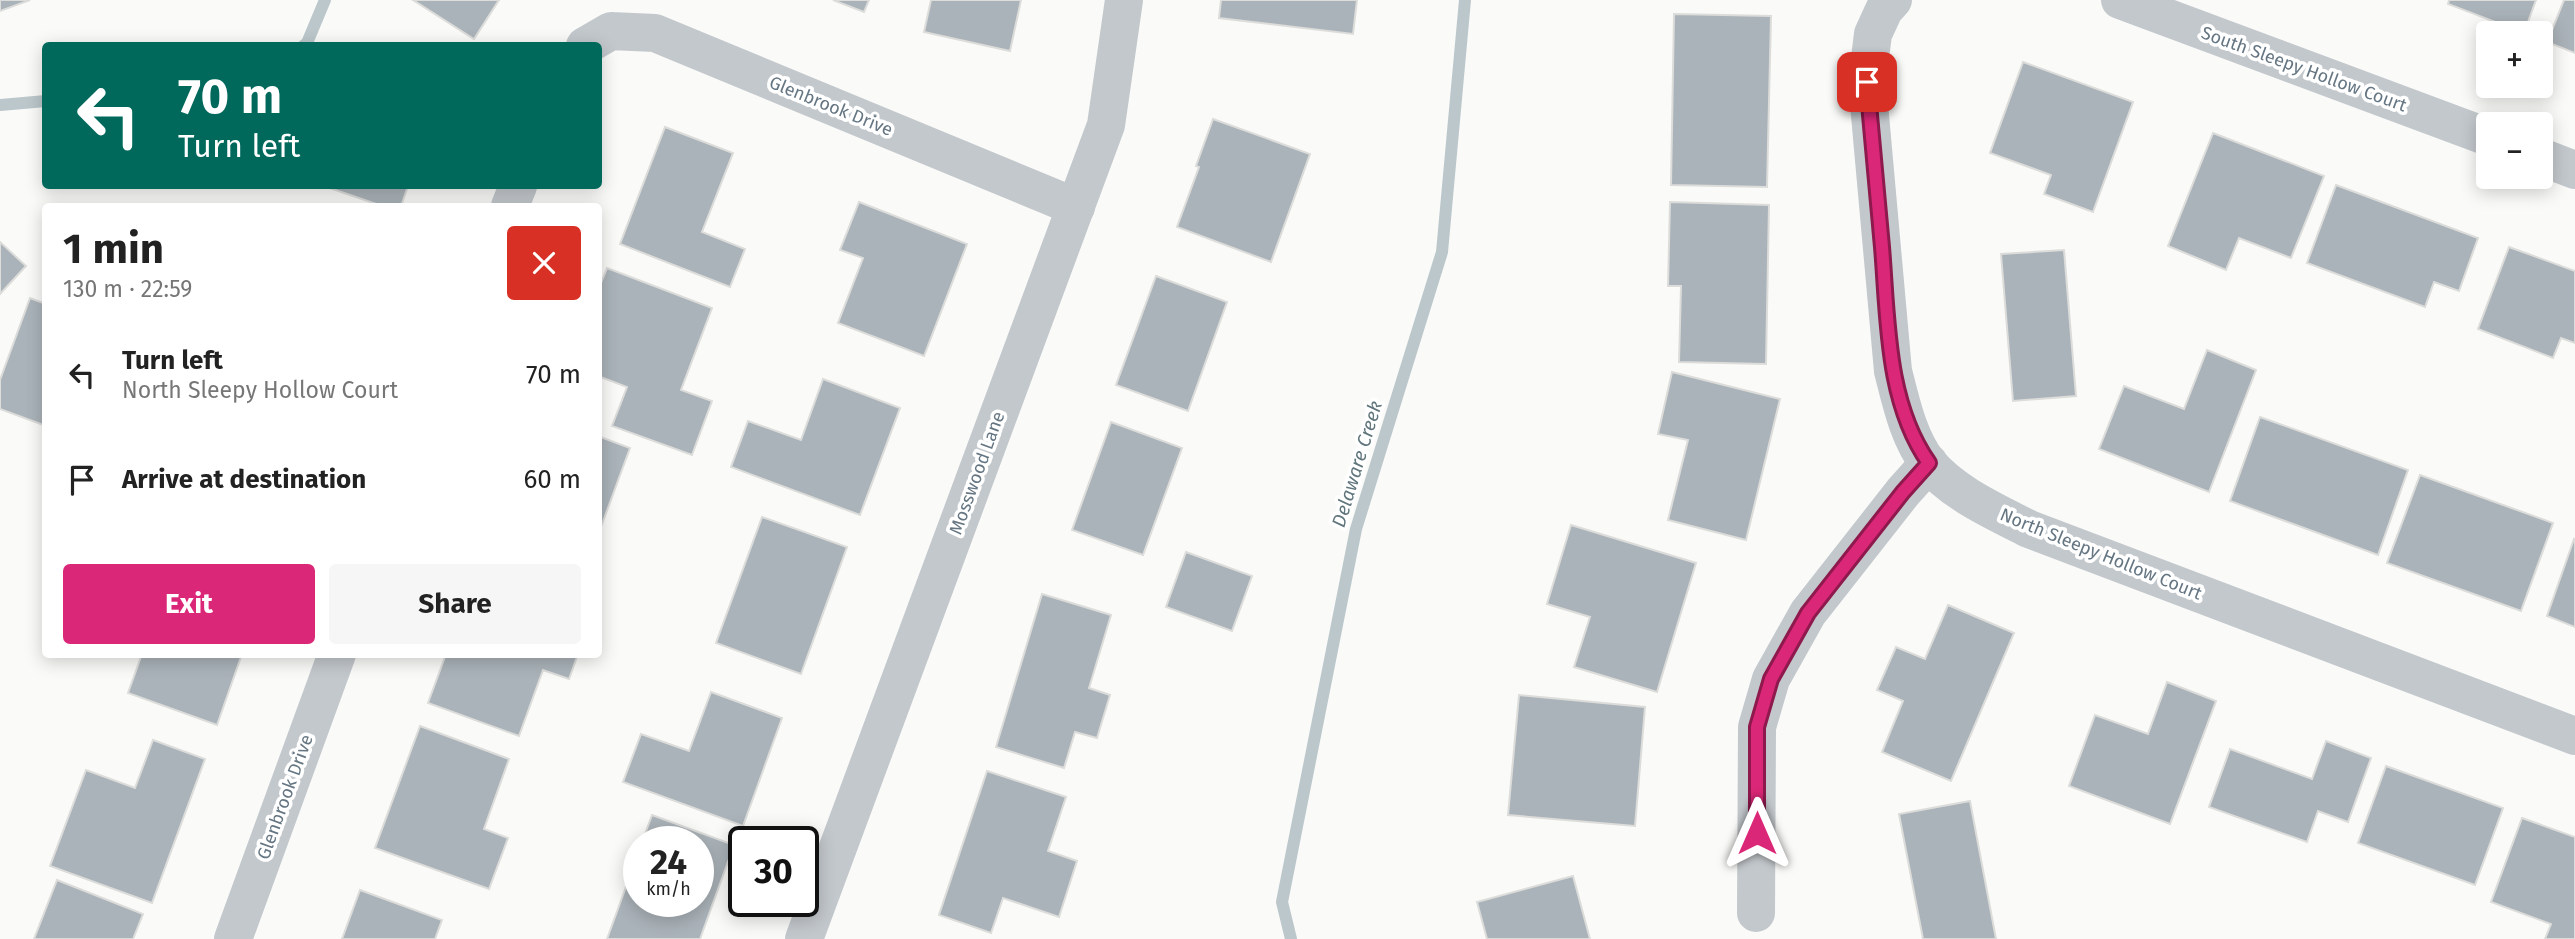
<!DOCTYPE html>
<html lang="en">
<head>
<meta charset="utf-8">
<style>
  :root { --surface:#fff; --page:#f6f6f6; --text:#222; --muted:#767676; --accent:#db2777 }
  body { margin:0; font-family:"Fira Sans",sans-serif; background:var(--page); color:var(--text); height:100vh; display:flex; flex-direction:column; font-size:26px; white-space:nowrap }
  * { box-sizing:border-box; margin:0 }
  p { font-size:23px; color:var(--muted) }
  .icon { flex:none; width:38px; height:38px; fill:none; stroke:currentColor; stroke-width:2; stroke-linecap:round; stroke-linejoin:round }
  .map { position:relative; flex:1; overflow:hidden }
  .side { position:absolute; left:42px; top:203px; width:560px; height:455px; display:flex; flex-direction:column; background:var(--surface); border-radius:7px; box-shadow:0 4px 18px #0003 }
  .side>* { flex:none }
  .guide { position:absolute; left:42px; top:42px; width:560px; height:147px; border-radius:7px; box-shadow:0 4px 18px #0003; background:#00695c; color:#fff; overflow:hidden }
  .tools { position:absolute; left:2476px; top:21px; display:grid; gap:14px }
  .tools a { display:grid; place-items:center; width:77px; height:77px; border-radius:7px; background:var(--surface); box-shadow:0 4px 18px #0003; font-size:35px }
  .speed { position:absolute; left:623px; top:826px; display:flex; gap:14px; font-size:35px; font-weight:700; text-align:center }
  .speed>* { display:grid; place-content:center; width:91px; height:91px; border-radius:50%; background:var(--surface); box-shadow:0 4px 18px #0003; line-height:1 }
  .speed small { font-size:18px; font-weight:400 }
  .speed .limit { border:4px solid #111; border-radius:10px; background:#fff; color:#111 }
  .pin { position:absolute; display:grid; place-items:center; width:60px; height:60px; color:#fff; margin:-30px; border-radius:14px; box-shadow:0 4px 10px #0006 }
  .me { position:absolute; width:77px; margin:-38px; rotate:0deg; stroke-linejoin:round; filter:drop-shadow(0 0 5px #0008) }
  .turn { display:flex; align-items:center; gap:24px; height:147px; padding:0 21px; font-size:32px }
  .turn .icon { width:91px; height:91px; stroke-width:2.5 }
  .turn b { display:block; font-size:49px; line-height:60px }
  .round { display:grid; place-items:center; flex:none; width:74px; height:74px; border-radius:7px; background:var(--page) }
  .overview { display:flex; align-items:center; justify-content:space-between; height:119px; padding:0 21px }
  h1 { font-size:42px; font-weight:700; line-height:52px }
  .action { display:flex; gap:14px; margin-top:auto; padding:14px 21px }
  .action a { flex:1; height:80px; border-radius:7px; background:var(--accent); color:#fff; font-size:28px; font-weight:700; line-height:80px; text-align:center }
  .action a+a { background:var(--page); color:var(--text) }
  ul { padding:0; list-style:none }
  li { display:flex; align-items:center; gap:21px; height:105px; padding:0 21px }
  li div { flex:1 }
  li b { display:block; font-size:26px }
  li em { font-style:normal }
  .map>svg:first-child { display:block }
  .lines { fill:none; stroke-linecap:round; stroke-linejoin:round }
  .stream { stroke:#bbc7cb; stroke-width:12 }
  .building { fill:#aab3b9; stroke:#dcdcda; stroke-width:2 }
  .minor { stroke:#c3c8cc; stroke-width:38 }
  .route-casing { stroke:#8e194d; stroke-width:18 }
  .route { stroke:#db2777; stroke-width:12 }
  .labels { text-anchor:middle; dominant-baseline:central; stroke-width:7; stroke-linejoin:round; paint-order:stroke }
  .street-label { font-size:18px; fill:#657683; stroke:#fff }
  .water-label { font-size:19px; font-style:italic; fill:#60757c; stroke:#fff }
</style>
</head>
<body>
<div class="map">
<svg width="2575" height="939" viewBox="0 0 2575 939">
  <rect width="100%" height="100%" fill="#fafaf8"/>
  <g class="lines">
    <g class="stream">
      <path d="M303,46L307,43L325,0"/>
      <path d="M0,105L46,101"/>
      <path d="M1291,939L1282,902L1356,529L1442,252L1465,0"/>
    </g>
  </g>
  <g class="building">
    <path d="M0,0H30L0,11Z"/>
    <path d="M413,0H499L474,39Z"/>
    <path d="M833,0H869L864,12Z"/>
    <path d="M931,0H1021L1010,51L924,32Z"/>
    <path d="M1221,0H1357L1353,34L1219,18Z"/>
    <path d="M2449,0H2536L2524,33L2448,4Z"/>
    <path d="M2564,0H2575V53L2547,42Z"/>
    <path d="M1674,14L1771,16L1767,187L1671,185Z"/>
    <path d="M2023,62L2133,102L2093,212L2044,194L2051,175L1990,153Z"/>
    <path d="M1213,119L1310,154L1271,262L1177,227L1199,167L1196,166Z"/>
    <path d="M665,127L733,153L702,232L745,249L730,287L620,244Z"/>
    <path d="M2213,133L2324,176L2291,258L2239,238L2226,270L2168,246Z"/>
    <path d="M2336,185L2478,238L2459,291L2434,282L2425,307L2307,263Z"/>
    <path d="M324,186H408L401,206H382Z"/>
    <path d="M859,202L967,244L924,356L838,323L863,258L840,250Z"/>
    <path d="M1670,202L1769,205L1766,364L1679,362L1681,286H1668Z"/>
    <path d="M0,242L26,266L0,294Z"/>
    <path d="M2509,247L2575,271V343L2561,338L2553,358L2478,329Z"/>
    <path d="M2064,250L2076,396L2013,401L2001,254Z"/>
    <path d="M607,268L712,308L681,390L712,401L692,455L612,426L627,387L598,376V290Z"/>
    <path d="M1156,276L1227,302L1188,411L1116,385Z"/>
    <path d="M30,298L46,304V426L0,409V380Z"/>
    <path d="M2207,350L2256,370L2209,492L2099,449L2124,386L2184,409Z"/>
    <path d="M1672,372L1780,399L1746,540L1668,520L1688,440L1658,434Z"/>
    <path d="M823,379L900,408L860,515L731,467L748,421L801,440Z"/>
    <path d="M2260,417L2408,470L2378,555L2230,501Z"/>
    <path d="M1111,422L1182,448L1143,555L1072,530Z"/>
    <path d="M598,436L630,448L598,535Z"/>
    <path d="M2420,475L2553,523L2521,611L2387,563Z"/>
    <path d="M762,517L847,547L801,674L716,643Z"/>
    <path d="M1571,525L1696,563L1657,692L1574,667L1590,617L1547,604Z"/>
    <path d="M2574,539L2575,540V627L2547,616Z"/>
    <path d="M1186,552L1252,576L1232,631L1166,607Z"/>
    <path d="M1042,594L1111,615L1089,688L1110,695L1097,738L1075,732L1064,768L996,747Z"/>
    <path d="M1948,605L2014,633L1951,781L1882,752L1903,701L1877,690L1896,647L1925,659Z"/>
    <path d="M142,654H242L217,725L128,693Z"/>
    <path d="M446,654H578L569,679L543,670L519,736L428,703Z"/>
    <path d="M2167,682L2216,701L2170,824L2069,786L2095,715L2148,734Z"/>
    <path d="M711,692L782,718L743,826L623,782L641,734L689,751Z"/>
    <path d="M1519,695L1645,707L1635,826L1508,815Z"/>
    <path d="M420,726L509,759L484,829L508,838L489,889L375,848Z"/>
    <path d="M153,740L205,759L152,903L50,866L86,770L135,788Z"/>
    <path d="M2326,741L2371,758L2348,822L2318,811L2307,842L2209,807L2230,749L2312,779Z"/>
    <path d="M2386,766L2503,808L2475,885L2358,843Z"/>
    <path d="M987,771L1066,797L1048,851L1077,861L1059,917L1003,898L991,933L939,915Z"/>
    <path d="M1970,801L1996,939H1923L1899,814Z"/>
    <path d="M652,815L734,845L700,939H607L639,851V901H698V842H642Z"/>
    <path d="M2522,818L2575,837V939H2545L2551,924L2491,902Z"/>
    <path d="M1573,876L1590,939H1487L1477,902Z"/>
    <path d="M57,880L143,914L133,939H34Z"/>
    <path d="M360,890L442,920L435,939H342Z"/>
  </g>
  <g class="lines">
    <g class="minor">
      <path d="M1893,0L1884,10L1873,34L1867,82L1893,371C1901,402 1908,437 1928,463C1953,493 1994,511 2029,529L2575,736"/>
      <path d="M2120,0L2488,137"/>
      <path d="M585,46L611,31L655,33L1076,207"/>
      <path d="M2541,157L2575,170"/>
      <path d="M510,206L518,186"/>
      <path d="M1756,913L1757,727L1771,679L1808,613L1903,492L1929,463"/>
      <path d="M233,939L337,654"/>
      <path d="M804,939L1106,125L1124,0"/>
    </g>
  </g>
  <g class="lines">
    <defs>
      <path id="route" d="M1757,833V727L1771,679L1808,613L1903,492L1929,463C1886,402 1888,319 1882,247C1877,192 1872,137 1867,82"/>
    </defs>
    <use href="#route" class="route-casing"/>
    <use href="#route" class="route"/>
  </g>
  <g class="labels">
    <g class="street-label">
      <text transform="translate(2304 69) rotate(20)">South Sleepy Hollow Court</text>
      <text transform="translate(831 106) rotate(22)">Glenbrook Drive</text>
      <text transform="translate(977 473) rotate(-70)">Mosswood Lane</text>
      <text transform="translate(2101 554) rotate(22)">North Sleepy Hollow Court</text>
      <text transform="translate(285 797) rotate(-70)">Glenbrook Drive</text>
    </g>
    <g class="water-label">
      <text transform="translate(1357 464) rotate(-73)">Delaware Creek</text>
    </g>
  </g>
</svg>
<div class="tools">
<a>+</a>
<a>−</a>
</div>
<div class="speed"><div>24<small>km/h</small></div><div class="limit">30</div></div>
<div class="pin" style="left:1867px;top:82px;background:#d93025"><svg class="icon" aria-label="arrive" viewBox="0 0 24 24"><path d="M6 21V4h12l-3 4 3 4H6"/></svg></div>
<svg class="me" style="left:1757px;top:833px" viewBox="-20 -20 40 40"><path d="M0-17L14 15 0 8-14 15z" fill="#db2777" stroke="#fff" stroke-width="4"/></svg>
<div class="guide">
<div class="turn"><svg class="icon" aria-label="left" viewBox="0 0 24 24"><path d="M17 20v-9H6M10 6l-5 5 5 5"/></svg><div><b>70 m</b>Turn left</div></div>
</div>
<section class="side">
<div class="overview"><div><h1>1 min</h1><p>130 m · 22:59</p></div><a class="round" style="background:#d93025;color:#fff"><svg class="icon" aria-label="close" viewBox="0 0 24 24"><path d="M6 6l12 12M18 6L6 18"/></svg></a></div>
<ul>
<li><svg class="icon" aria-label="left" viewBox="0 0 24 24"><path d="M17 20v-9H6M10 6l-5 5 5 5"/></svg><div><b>Turn left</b><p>North Sleepy Hollow Court</p></div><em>70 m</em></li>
<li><svg class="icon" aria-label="arrive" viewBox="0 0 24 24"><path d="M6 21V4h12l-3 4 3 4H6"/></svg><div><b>Arrive at destination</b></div><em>60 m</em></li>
</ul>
<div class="action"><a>Exit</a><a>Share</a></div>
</section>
</div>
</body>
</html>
